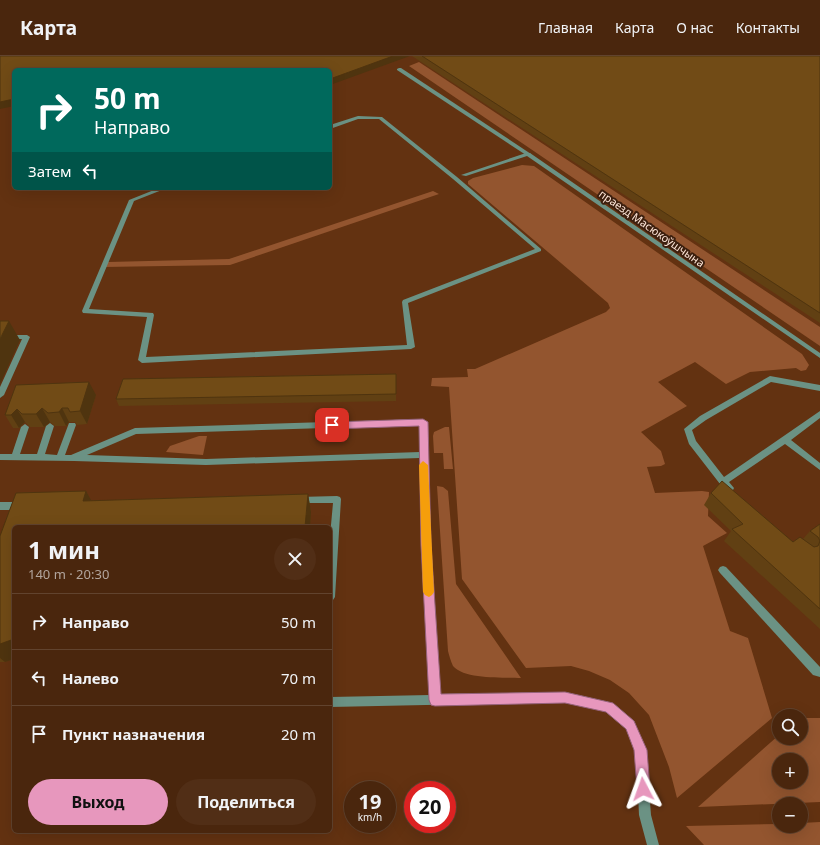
<!DOCTYPE html>
<html lang="ru">
<head>
<meta charset="utf-8">
<style>
  :root { --surface:#4a260d; --page:#512e16; --text:#f1f3f6; --muted:#b2a59d; --line:#61432e; --accent:#e797bd }
  body { margin:0; font-family:"Noto Sans",sans-serif; background:var(--page); color:var(--text); height:100vh; display:flex; flex-direction:column; font-size:15px; white-space:nowrap }
  * { box-sizing:border-box; margin:0 }
  p { font-size:13px; color:var(--muted) }
  .icon { flex:none; width:22px; height:22px; fill:none; stroke:currentColor; stroke-width:2; stroke-linecap:round; stroke-linejoin:round }
  .map { position:relative; flex:1; overflow:hidden }
  .sheet { position:absolute; left:12px; top:469px; width:320px; height:308px; display:flex; flex-direction:column; background:var(--surface); border-radius:6px; box-shadow:0 4px 16px #0002,0 0 0 1px var(--line) }
  .sheet>* { flex:none }
  .hud { position:absolute; left:12px; top:12px; width:320px; height:122px; border-radius:6px; box-shadow:0 4px 16px #0002,0 0 0 1px var(--line); background:#00695c; color:#fff; overflow:hidden }
  .tools { position:absolute; left:772px; top:653px; display:grid; gap:8px }
  .tools a { display:grid; place-items:center; width:36px; height:36px; border-radius:50%; background:var(--surface); box-shadow:0 4px 16px #0002,0 0 0 1px var(--line); font-size:20px }
  .speed { position:absolute; left:344px; top:725px; display:flex; gap:8px; font-size:20px; font-weight:700; text-align:center }
  .speed>* { display:grid; place-content:center; width:52px; height:52px; border-radius:50%; background:var(--surface); box-shadow:0 4px 16px #0002,0 0 0 1px var(--line); line-height:1 }
  .speed small { font-size:10px; font-weight:400 }
  .speed .limit { border:6px solid #d22; background:#fff; color:#111 }
  .pin { position:absolute; display:grid; place-items:center; width:34px; height:34px; color:#fff; margin:-17px; border-radius:8px; box-shadow:0 2px 6px #0006 }
  .me { position:absolute; width:44px; margin:-22px; rotate:356deg; stroke-linejoin:round; filter:drop-shadow(0 0 3px #0008) }
  .turn { display:flex; align-items:center; gap:14px; height:84px; padding:0 16px; font-size:18px }
  .turn .icon { width:52px; height:52px; stroke-width:2.5 }
  .turn b { display:block; font-size:28px; line-height:34px }
  .then { display:flex; align-items:center; height:38px; padding:0 16px; background:#0003; gap:8px; font-size:15px }
  .round { display:grid; place-items:center; flex:none; width:42px; height:42px; border-radius:21px; background:var(--page) }
  .overview { display:flex; align-items:center; justify-content:space-between; height:68px; padding:0 16px }
  h1 { font-size:24px; font-weight:700; line-height:30px }
  .action { display:flex; gap:8px; margin-top:auto; padding:8px 16px }
  .action a { flex:1; height:46px; border-radius:24px; background:var(--accent); color:#111; font-size:16px; font-weight:700; line-height:46px; text-align:center }
  .action a+a { background:var(--page); color:var(--text) }
  ul { padding:0; list-style:none }
  li { display:flex; align-items:center; gap:12px; height:56px; padding:0 16px; border-top:1px solid var(--line) }
  li div { flex:1 }
  li b { display:block; font-size:15px }
  li em { font-style:normal }
  header { display:flex; align-items:center; gap:24px; box-sizing:border-box; height:56px; padding:0 20px; background:var(--surface); border-bottom:1px solid var(--line) }
  header strong { font-size:19px }
  nav { display:flex; gap:22px; margin-inline-start:auto; font-size:14px }
  .map>svg:first-child { display:block }
  .green { fill:#93552f; fill-rule:evenodd }
  .lines { fill:none; stroke-linecap:round; stroke-linejoin:round }
  .lane { fill:#6b9284; fill-rule:evenodd }
  .street { fill:#6b9284; fill-rule:evenodd }
  .wall { fill:#614013 }
  .shaded-wall { fill:#4f340f }
  .building { fill:#714b16; stroke:#4f340f }
  .route { fill:#e797bd; stroke:#96627b }
  .slow { fill:#f59e0b }
  .labels { text-anchor:middle; dominant-baseline:central; stroke-width:4; stroke-linejoin:round; paint-order:stroke }
  .far-street-label { font-size:11px; fill:#fde5d8; stroke:#3c1f0e }
</style>
</head>
<body>
<header>
<strong>Карта</strong>
<nav><a>Главная</a><a>Карта</a><a>О нас</a><a>Контакты</a></nav>
</header>
<div class="map">
<svg width="820" height="789" viewBox="0 0 820 789">
  <rect width="100%" height="100%" fill="#633211"/>
  <g class="green">
    <path d="M419,6L820,271V290L409,10Z"/>
    <path d="M522,109L534,110L802,298L809,309L806,314L801,315L796,312L750,316L726,328L695,306L658,326L687,350L641,376L661,395L665,408L661,410L647,411L655,437L702,435L709,436L708,460L727,477L703,490L730,575L748,582L772,662L677,742L669,711L649,659L629,637L610,624L589,615L571,610L526,612L462,523L449,331L431,330L432,322L468,321L467,313H475L606,256L610,252L608,247L468,128V125L473,122Z"/>
    <path d="M433,135L439,138L230,209L103,211L108,206L229,203Z"/>
    <path d="M445,371H449L453,413H444L443,397H434L433,380L434,376Z"/>
    <path d="M199,380H207L203,399L166,396L170,390Z"/>
    <path d="M437,430L443,431L448,435L456,528L521,622C503,621 465,624 453,610C451,606 449,599 448,595Z"/>
    <path d="M801,662H820V746L698,751L779,679V682H801ZM779,704H801V726H779Z"/>
    <path d="M820,766V789H704L686,770L779,768V770H801V767Z"/>
  </g>
  <g class="lines">
    <g class="lane">
      <path d="M399,12H401L531,98L526,99L397,14V13Z"/>
      <path d="M358,60L382,61L457,121L541,193V195L408,247L415,291L411,293L142,307L138,304L147,261L83,257L82,255L129,144L159,132H167L134,145L89,253L153,257L154,259L146,301L407,289L402,246L403,244L535,193L453,123L379,63H358L330,73V69Z"/>
      <path d="M0,279H27L30,281L4,339L0,342V331L22,283H0Z"/>
      <path d="M770,320L820,329V335L771,326L706,364L692,374L696,385L724,421L820,355V362L791,384L820,407V414L785,388L729,426L734,432L733,434H727L720,428L689,388L684,373L700,360Z"/>
      <path d="M423,363L427,366L430,489L440,638L565,636L613,647L634,665L646,694L651,759L659,789H647L639,759L636,694L626,673L606,656L565,646L330,651V641L430,639L422,489L420,402L206,409L74,405L0,404V398H12L21,371L25,368L29,371L20,398H37L46,370L50,367L54,370L45,398L57,399L69,367H75L76,369L65,399H71L135,372ZM419,369L420,396L206,403L87,399L136,378Z"/>
      <path d="M337,440L340,441L341,443L335,541L333,544L330,545V480L333,447H298L295,446L294,444L295,442L298,441Z"/>
      <path d="M0,446H20L23,448L24,450L23,452L20,454H0Z"/>
      <path d="M723,510L726,511L820,611V621L813,619L720,517L718,514L720,511Z"/>
    </g>
    <path class="street" d="M526,97H530L820,297V302L527,100L466,120L461,119Z"/>
  </g>
  <g class="wall">
    <path d="M412,0H820V267Z"/>
    <path d="M396,318V345L119,350L116,343Z"/>
    <path d="M16,329L96,339L87,368L77,369L75,366H69L66,370H55L50,366L44,371H30L25,366L19,372H13L5,359Z"/>
    <path d="M86,435L91,445L308,438L311,456L310,471H14V603L5,606H0V480L16,437Z"/>
    <path d="M711,437L793,486L803,483L810,475L820,468V573L724,485L731,475L704,449Z"/>
  </g>
  <g class="shaded-wall">
    <path d="M393,0H410L330,29V23Z"/>
    <path d="M14,43V50L0,53V46Z"/>
    <path d="M9,265L20,284L0,328V283Z"/>
    <path d="M89,326L96,339L87,368L80,355Z"/>
    <path d="M42,352L50,366L44,371L36,358Z"/>
    <path d="M62,352L69,366L66,370L59,356Z"/>
    <path d="M17,353L25,366L19,372L11,359Z"/>
    <path d="M86,435L96,453L83,445Z"/>
    <path d="M308,438L311,456L310,471H305Z"/>
    <path d="M14,583V603L5,606L0,602V588Z"/>
  </g>
  <g class="building">
    <path d="M0,0H393L330,23V14H14V43L0,46Z"/>
    <path d="M422,0H820V257Z"/>
    <path d="M0,265H9L0,283Z"/>
    <path d="M396,318V338L116,343L123,323Z"/>
    <path d="M89,326L80,355L70,356L68,352H62L59,356L48,357L42,352L36,358H22L17,353L11,359H5L16,329Z"/>
    <path d="M722,425L793,486L800,481L814,491L818,490L820,485V553L732,473L743,468L711,437Z"/>
    <path d="M86,435L83,445L308,438L305,471H14V583L0,588V480L16,437Z"/>
    <path d="M820,468V485L818,481L810,475Z"/>
  </g>
  <path class="route" d="M423,363L428,366L431,489L441,638L565,636L613,647L634,665L647,694L650,733L648,737L643,739L639,737L637,733L634,694L626,673L606,656L565,647L435,650L431,649L429,644L421,489L419,370L332,373L328,369L332,366Z"/>
  <path class="slow" d="M423,405L428,409L434,536L432,539L429,541L425,539L423,536L419,409Z"/>
  <g class="labels">
    <g class="far-street-label">
      <text transform="translate(652 172) rotate(35)">праезд Масюкоўшчына</text>
    </g>
  </g>
</svg>
<div class="tools">
<a><svg class="icon" aria-label="search" viewBox="0 0 24 24"><circle cx="10" cy="10" r="6"/><path d="M15 15l6 6"/></svg></a>
<a>+</a>
<a>−</a>
</div>
<div class="speed"><div>19<small>km/h</small></div><div class="limit">20</div></div>
<div class="pin" style="left:332px;top:369px;background:#d93025"><svg class="icon" aria-label="arrive" viewBox="0 0 24 24"><path d="M6 21V4h12l-3 4 3 4H6"/></svg></div>
<svg class="me" style="left:643px;top:733px" viewBox="-20 -20 40 40"><path d="M0-17L14 15 0 8-14 15z" fill="#e797bd" stroke="#fff" stroke-width="4"/></svg>
<div class="hud">
<div class="turn"><svg class="icon" aria-label="right" viewBox="0 0 24 24"><path d="M7 20v-9h11M14 6l5 5-5 5"/></svg><div><b>50 m</b>Направо</div></div>
<div class="then">Затем<svg class="icon" aria-label="left" viewBox="0 0 24 24"><path d="M17 20v-9H6M10 6l-5 5 5 5"/></svg></div>
</div>
<section class="sheet">
<div class="overview"><div><h1>1 мин</h1><p>140 m · 20:30</p></div><a class="round"><svg class="icon" aria-label="close" viewBox="0 0 24 24"><path d="M6 6l12 12M18 6L6 18"/></svg></a></div>
<ul>
<li><svg class="icon" aria-label="right" viewBox="0 0 24 24"><path d="M7 20v-9h11M14 6l5 5-5 5"/></svg><div><b>Направо</b></div><em>50 m</em></li>
<li><svg class="icon" aria-label="left" viewBox="0 0 24 24"><path d="M17 20v-9H6M10 6l-5 5 5 5"/></svg><div><b>Налево</b></div><em>70 m</em></li>
<li><svg class="icon" aria-label="arrive" viewBox="0 0 24 24"><path d="M6 21V4h12l-3 4 3 4H6"/></svg><div><b>Пункт назначения</b></div><em>20 m</em></li>
</ul>
<div class="action"><a>Выход</a><a>Поделиться</a></div>
</section>
</div>
</body>
</html>
